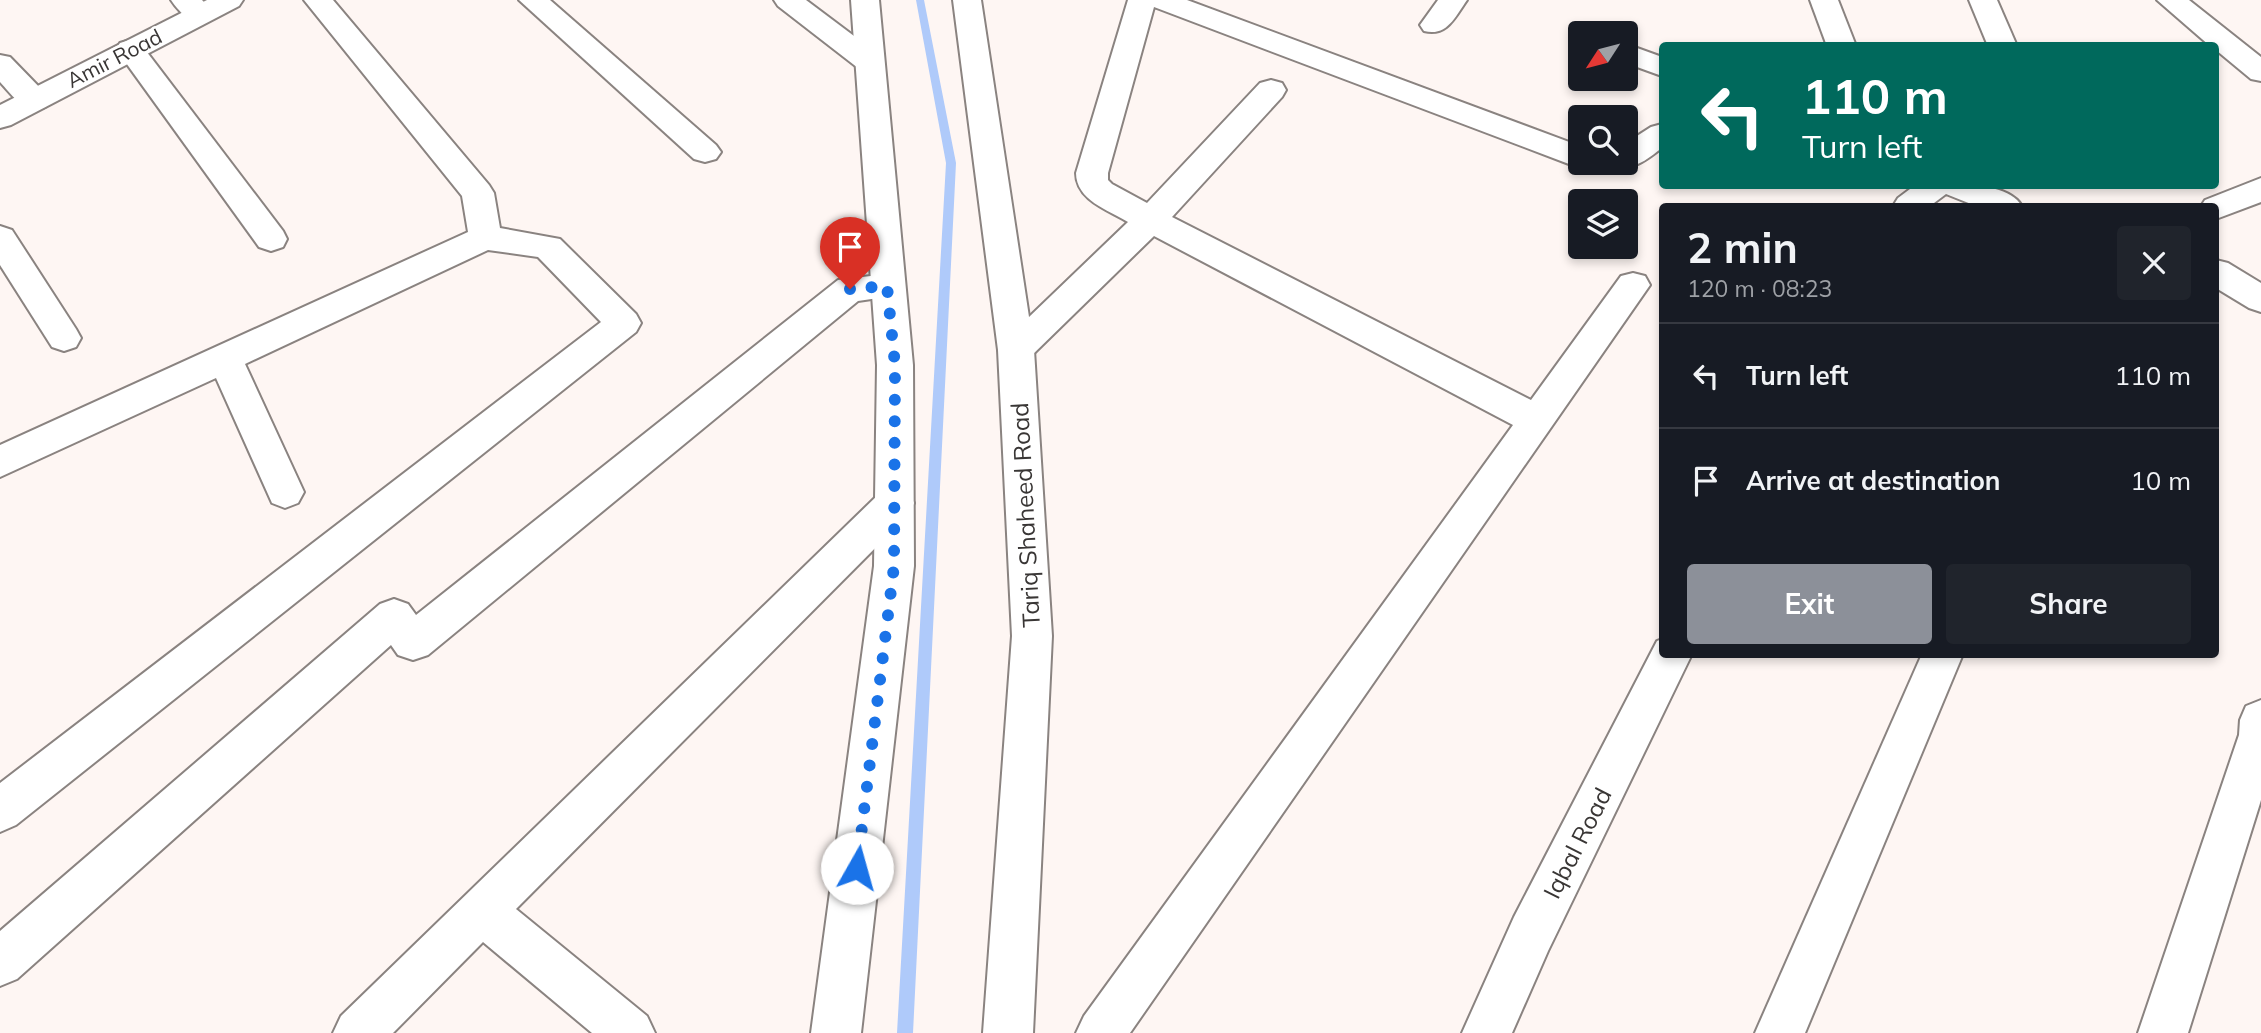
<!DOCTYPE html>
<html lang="en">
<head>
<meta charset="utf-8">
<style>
  :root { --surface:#171b24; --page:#20242c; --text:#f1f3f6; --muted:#9ea1a6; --line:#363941; --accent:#8c9099 }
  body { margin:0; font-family:Mulish,sans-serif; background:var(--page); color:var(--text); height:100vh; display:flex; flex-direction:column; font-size:26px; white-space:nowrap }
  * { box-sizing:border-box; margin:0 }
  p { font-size:23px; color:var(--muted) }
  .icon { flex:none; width:38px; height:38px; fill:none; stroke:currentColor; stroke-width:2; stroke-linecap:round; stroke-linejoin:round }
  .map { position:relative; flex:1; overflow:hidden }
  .drawer { position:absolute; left:1659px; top:203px; width:560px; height:455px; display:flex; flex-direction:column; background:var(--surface); border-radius:7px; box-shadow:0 4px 10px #0003 }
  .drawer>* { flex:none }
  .guide { position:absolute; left:1659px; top:42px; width:560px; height:147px; border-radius:7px; box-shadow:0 4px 10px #0003; background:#00695c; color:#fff; overflow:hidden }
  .needle { width:46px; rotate:234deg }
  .tools { position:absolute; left:1568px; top:21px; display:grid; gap:14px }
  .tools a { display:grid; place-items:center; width:70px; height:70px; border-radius:7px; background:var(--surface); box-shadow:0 4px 10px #0003; font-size:35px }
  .pin { position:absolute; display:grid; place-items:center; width:60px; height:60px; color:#fff; margin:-72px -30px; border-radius:50% 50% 50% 0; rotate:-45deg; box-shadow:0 0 7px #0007 }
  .pin .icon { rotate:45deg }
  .me { position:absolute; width:77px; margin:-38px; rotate:7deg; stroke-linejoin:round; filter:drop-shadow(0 0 5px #0008) }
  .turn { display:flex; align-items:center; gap:24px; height:147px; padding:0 28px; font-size:32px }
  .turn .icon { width:91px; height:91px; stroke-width:2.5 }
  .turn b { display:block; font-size:49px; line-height:60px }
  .round { display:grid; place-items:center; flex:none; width:74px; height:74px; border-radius:7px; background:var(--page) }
  .overview { display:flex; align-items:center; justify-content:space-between; height:119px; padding:0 28px }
  h1 { font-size:42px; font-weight:700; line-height:52px }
  .action { display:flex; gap:14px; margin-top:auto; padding:14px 28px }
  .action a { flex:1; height:80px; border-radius:7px; background:var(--accent); color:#fff; font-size:28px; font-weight:700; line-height:80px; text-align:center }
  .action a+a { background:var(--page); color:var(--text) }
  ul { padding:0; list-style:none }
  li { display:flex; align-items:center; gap:21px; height:105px; padding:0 28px; border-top:2px solid var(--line) }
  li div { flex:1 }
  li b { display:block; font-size:26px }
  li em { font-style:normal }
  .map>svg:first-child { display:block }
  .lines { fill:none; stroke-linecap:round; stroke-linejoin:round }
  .stream { fill:#afcafa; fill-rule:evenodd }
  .minor-casing { stroke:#8a8380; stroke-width:4 }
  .tertiary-casing { stroke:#8a8380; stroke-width:4 }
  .secondary-casing { stroke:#8a8380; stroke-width:4 }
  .minor { fill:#fff; fill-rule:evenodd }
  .tertiary { fill:#fff; fill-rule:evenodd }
  .secondary { fill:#fff; fill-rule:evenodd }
  .route { stroke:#1a73e8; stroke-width:12; stroke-dasharray:0 21.6 }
  .labels { text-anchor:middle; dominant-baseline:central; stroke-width:5; stroke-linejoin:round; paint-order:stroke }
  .far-street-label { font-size:21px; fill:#393635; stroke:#fff }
  .street-label { font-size:24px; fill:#393635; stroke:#fff }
</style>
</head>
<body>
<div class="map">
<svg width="2261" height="1033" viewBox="0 0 2261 1033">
  <rect width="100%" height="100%" fill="#fef6f3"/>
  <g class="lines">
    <path class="stream" d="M916,0H924L956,163L913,1033H897L946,163Z"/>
    <defs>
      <g id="minor">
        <path d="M171,0H202L215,14L211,20C193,25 181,15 171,0Z"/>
        <path d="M304,0H333L489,185L494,193L500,228L560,239L636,314L641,323L636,332L16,825L0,832V783L601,322L538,257L488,250L245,364L304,492L298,503L285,508L272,503L216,378L0,477V445L468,232L462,196Z"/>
        <path d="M519,0H550L716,145L721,152L716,159L705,162L694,159Z"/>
        <path d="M774,0H806L878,54L883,61L878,68L868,70L858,68L778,6Z"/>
        <path d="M1128,0H1187L1580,146V163H1592L1580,168L1569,164L1154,7L1108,173V180L1112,184L1147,203L1260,83L1271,80L1282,83L1286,90L1282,97L1172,217L1531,400L1621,276L1633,273L1645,276L1650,285L1130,1033H1076L1084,1016L1513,425L1154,236L1028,359L1016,363L1004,359L998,350L1004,341L1128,222C1108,210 1076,200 1076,173Z"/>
        <path d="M1438,0H1467C1455,17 1447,37 1424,31L1420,25Z"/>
        <path d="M1810,0H1838L1856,46H1827Z"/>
        <path d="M1969,0H1997L2017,46H1988Z"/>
        <path d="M2157,0H2189L2261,57V81L2251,79L2216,50V46H2210Z"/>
        <path d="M130,40L140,43L283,231L287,239L283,247L271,251L259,247L116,49L120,43Z"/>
        <path d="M1626,44L1662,57V76L1626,63Z"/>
        <path d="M0,55L10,57L45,93L49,100L45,107C23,113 14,97 0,82Z"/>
        <path d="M1662,124V148C1647,159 1635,171 1615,165L1613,163H1626V143L1651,127Z"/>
        <path d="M1914,186C1943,186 2005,178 2022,206H1976L1946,194L1930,206H1893L1898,198Z"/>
        <path d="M0,226L12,230L76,329L81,338L76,347L64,351L52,347L0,265Z"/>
        <path d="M2216,260L2228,263L2261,283V312L2249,308L2216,288Z"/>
        <path d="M887,274L899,277L904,286L899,295L858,301L428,655L413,660L398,655L391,645L17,979L0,986V931L380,604L394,599L408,604L416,615L838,280Z"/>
        <path d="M895,487L909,492L914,503L909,514L516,909L647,1016L655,1033H592L483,942L393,1033H333L341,1016L881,492Z"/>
        <path d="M1922,654H1963L1805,1033H1755Z"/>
        <path d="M2261,700V800L2188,1033H2138L2239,735L2240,720L2246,706Z"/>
      </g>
      <g id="tertiary">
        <path d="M2261,178V202L2216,219V206H2201L2205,200Z"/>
        <path d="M1662,639V654H1692L1548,951L1512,1033H1462L1514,917L1657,641Z"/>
      </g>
      <g id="secondary">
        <path d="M207,0H243L239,6L11,125L0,128V105Z"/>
        <path d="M851,0H879L913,365L914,566L861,1033H811L874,566L877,365Z"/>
        <path d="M953,0H981L1034,350L1052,636L1033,1033H983L1012,636L998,350Z"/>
      </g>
    </defs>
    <use href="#minor" class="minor-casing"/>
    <use href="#tertiary" class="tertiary-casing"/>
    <use href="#secondary" class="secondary-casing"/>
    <use href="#minor" class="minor"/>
    <use href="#tertiary" class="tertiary"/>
    <use href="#secondary" class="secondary"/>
  </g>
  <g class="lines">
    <path class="route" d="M850,289L887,286L895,365L894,566L857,868"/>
  </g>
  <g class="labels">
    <g class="far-street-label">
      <text transform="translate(114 58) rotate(-27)">Amir Road</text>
    </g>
    <g class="street-label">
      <text transform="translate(1025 515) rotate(-93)">Tariq Shaheed Road</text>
      <text transform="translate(1577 843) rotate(-63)">Iqbal Road</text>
    </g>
  </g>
</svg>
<div class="tools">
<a><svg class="needle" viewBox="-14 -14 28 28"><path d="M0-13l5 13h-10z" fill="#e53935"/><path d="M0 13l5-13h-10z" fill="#9ea1a6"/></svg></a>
<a><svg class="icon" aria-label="search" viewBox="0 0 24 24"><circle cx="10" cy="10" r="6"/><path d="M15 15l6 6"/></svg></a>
<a><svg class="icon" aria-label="layers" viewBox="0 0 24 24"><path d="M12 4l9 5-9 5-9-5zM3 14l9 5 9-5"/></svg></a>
</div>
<div class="pin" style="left:850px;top:289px;background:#d93025"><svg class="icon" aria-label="arrive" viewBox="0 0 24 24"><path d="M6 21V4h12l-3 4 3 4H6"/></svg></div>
<svg class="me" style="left:857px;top:868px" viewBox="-20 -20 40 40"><circle r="19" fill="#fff"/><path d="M0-13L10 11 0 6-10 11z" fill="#1a73e8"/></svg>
<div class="guide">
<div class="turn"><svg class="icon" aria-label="left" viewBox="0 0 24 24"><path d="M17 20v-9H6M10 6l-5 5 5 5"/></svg><div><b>110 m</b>Turn left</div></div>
</div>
<section class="drawer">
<div class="overview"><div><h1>2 min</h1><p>120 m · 08:23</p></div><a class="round"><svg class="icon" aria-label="close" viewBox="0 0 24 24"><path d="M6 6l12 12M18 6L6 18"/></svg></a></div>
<ul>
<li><svg class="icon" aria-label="left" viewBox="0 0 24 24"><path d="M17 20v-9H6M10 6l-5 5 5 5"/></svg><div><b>Turn left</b></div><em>110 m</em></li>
<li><svg class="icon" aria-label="arrive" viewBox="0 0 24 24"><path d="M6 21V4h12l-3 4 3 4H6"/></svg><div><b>Arrive at destination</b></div><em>10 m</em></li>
</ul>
<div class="action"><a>Exit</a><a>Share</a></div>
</section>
</div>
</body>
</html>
